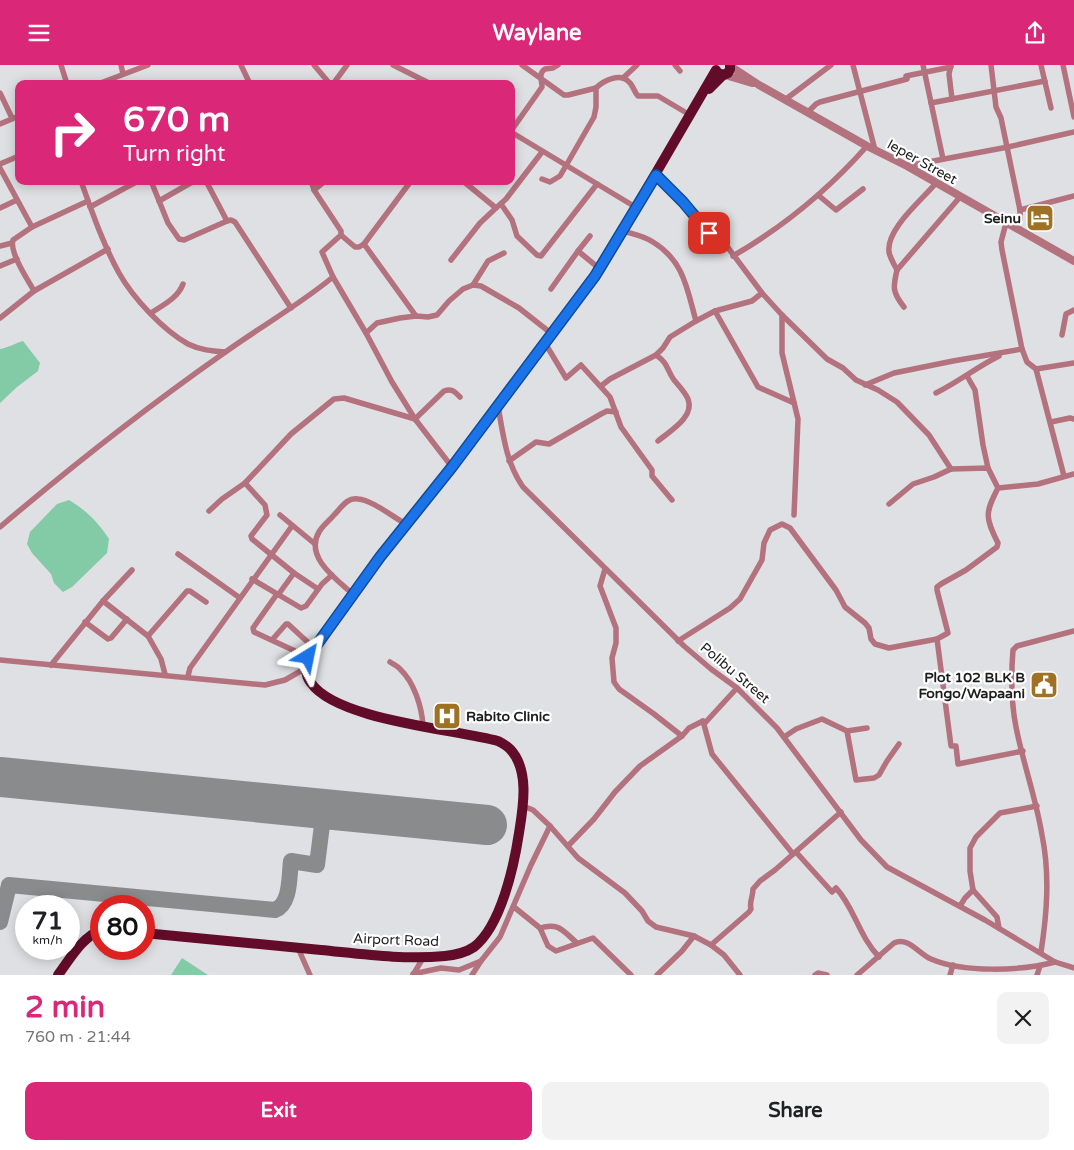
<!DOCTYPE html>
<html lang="en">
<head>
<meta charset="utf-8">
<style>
  :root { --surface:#fff; --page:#f2f2f2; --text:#202124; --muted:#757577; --accent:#db2777 }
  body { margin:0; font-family:"Varela Round",sans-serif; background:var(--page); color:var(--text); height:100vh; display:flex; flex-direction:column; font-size:19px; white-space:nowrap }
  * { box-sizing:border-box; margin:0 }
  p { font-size:16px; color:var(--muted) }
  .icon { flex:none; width:28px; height:28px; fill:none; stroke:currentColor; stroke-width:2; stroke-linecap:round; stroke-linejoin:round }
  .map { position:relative; height:910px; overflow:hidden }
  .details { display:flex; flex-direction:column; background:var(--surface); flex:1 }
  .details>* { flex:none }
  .top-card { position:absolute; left:15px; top:15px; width:500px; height:105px; border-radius:10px; box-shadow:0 2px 12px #0003; background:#db2777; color:#fff; overflow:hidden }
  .speed { position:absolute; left:15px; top:830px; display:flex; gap:10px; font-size:25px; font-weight:700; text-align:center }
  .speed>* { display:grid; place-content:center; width:65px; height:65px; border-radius:50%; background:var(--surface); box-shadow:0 2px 12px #0003; line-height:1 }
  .speed small { font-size:12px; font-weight:400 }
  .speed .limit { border:8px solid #d22; background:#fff; color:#111 }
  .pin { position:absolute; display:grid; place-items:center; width:42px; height:42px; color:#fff; margin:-21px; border-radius:10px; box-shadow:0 2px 8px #0006 }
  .me { position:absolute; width:55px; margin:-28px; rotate:35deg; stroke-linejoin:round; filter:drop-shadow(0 0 4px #0008) }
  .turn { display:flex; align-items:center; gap:18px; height:105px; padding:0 25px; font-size:22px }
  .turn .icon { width:65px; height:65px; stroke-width:2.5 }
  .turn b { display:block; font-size:35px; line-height:42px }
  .round { display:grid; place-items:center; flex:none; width:52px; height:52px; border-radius:10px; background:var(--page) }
  .overview { display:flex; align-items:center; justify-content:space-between; height:85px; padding:0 25px }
  h1 { font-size:30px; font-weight:700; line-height:38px; color:var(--accent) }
  .cta { display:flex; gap:10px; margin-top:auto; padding:10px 25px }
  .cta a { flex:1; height:58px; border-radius:10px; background:var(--accent); color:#fff; font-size:20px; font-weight:700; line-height:58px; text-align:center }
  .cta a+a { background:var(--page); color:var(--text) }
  header { display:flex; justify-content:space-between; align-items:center; height:65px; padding:0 25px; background:var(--accent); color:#fff; font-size:22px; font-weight:700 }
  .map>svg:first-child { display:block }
  .green { fill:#83caa7 }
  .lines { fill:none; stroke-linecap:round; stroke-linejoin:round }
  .taxiway { stroke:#8a8b8d; stroke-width:16 }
  .runway { stroke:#8a8b8d; stroke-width:40 }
  .minor { stroke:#b3727e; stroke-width:5.5 }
  .tertiary { stroke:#b3727e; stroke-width:8 }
  .trunk { stroke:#620c29; stroke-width:10 }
  .route-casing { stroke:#114b97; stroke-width:12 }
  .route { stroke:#1a73e8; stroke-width:9 }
  .labels { text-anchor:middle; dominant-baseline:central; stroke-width:4.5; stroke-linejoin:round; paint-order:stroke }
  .street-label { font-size:14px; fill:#1d1d1e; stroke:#fff }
  .poi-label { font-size:14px; font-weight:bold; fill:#1d1d1e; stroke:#fff; text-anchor:end }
</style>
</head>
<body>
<header><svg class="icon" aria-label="menu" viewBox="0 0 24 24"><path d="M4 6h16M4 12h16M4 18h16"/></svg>Waylane<svg class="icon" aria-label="share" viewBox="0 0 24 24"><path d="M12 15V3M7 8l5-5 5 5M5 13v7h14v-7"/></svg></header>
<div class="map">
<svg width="1074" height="910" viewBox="0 0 1074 910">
  <rect width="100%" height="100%" fill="#dfe0e3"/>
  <g class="green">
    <path d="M23,276L40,298L38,306L17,322L0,338V284C8,283 15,278 23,276Z"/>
    <path d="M69,435C87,446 97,456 109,474L107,488L72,522L63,527L54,518L51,509L32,488L27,479L30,467L57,439Z"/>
    <path d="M182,893L208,910H171Z"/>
  </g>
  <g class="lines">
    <path class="taxiway" d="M0,857L9,820L275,845C291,839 289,811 291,796L317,800L324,744"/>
    <path class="runway" d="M0,712L487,760"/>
    <g class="minor">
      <path d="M61,0L67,19"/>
      <path d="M121,0L123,9"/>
      <path d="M241,0L250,19"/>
      <path d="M314,0L330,19"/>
      <path d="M393,0L431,19"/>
      <path d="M522,0L564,30H568L596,23"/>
      <path d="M675,0L680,6"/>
      <path d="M853,0L875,85"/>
      <path d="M923,0L943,94"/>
      <path d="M951,0L949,9L952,34"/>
      <path d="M991,0L996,42L1001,53L1020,145V154L1015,163"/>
      <path d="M1041,0L1051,43"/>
      <path d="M1063,0L1074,52"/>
      <path d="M623,13L637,0"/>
      <path d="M98,19L148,0"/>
      <path d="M333,19L347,0"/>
      <path d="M0,28L12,53"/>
      <path d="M786,34L831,0"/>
      <path d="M931,38L1045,16"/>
      <path d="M808,47L816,39L820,37L907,14L906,11L951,2"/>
      <path d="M0,59L19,51"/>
      <path d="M511,66L542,22C542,14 538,9 545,4L553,3L558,0"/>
      <path d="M511,67L637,143"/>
      <path d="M0,99L19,91"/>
      <path d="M907,101L1008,82L1074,67"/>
      <path d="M0,103L32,162"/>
      <path d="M656,110L683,137L709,168L726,180L762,228L782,250L827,294L843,303L856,315L878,325L897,337L929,370L951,404L988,403L998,423"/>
      <path d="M542,114L550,117L560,111L594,52L596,42V23C603,16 620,7 629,17C633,20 634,27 638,31H658L690,50"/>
      <path d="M81,116C92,147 103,179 119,208C133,233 163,265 188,279C200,285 212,286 225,287"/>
      <path d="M151,116L168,158L179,174L184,175L227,156L231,155L235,157L291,243"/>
      <path d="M206,116L227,156"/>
      <path d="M311,116L314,125L341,166V170L322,187L333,212L366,268L392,317L415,354L452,402"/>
      <path d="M463,116L496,143L506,134L542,87"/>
      <path d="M314,125L325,116"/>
      <path d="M818,130L836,145L863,124"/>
      <path d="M159,136L194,116"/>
      <path d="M501,139L512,155L517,171L537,190L541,191L597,119"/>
      <path d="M90,142L138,116"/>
      <path d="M0,143L17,135"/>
      <path d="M1020,145L1074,131"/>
      <path d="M623,166C633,169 644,171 653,177C684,196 687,224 696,256"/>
      <path d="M341,170L355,182H359L364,179L411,116"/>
      <path d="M364,179L416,251"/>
      <path d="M0,181L12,178"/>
      <path d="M578,186L590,171"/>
      <path d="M733,191C783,162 829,124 867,81"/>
      <path d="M451,195L480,158L496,143"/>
      <path d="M0,201L17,194"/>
      <path d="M897,205C894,199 890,193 889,187C886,164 922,135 936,118"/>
      <path d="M473,220L488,196L504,188"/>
      <path d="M551,224L578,186L600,204"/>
      <path d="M34,226C28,215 9,187 13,175L32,162L88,136"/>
      <path d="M904,242C892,227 893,222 897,205L960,132"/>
      <path d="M715,246L758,322L794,338"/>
      <path d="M151,248C163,240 178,233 183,219"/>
      <path d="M782,250V288L798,354L794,450"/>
      <path d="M0,253L34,226L108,184"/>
      <path d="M366,268L377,258L400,253L416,251L428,252L437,250L449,236L463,224L473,220L481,221L519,243L552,269"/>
      <path d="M1062,270L1066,249L1074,245"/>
      <path d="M545,278L566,313L581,300L610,332L621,362L652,405V411L672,435"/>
      <path d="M1022,284L1027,297L1036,304L1064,411"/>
      <path d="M656,290C668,298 667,305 674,315C679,321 685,327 688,334C695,352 670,366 658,376"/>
      <path d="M1036,304L1074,298"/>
      <path d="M967,311L975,325L983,380L988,403"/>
      <path d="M865,320L894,308L953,296L1022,284L1002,185L1001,177L1006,158"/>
      <path d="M601,321L610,314L656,290L663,283L670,272L696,256L715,246L752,236L762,228"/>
      <path d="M936,328C958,317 977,302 999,291"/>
      <path d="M498,341C503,369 506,398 523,422L684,581L711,604L737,623L777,663L861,775L887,802L985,855L1055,897L1074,903"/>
      <path d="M1051,357L1070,353L1074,354"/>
      <path d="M509,396L536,377L549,379L601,349L607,346L616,347"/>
      <path d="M245,418L265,440L267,450L251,471L252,474L294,508"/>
      <path d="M889,439L913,419L934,412L951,404"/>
      <path d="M209,446L222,434L245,418L291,369L334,334L344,333L415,354L444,326C452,323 455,327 460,332"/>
      <path d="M280,450L315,479"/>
      <path d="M0,462C72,401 147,342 224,288C260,262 299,240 333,212"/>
      <path d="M178,489L240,533"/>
      <path d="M605,504L600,521L616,563V578L612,593L614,617L619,624L654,649L682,671"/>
      <path d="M252,514L301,543L306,541L322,519L332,510"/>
      <path d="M277,529L253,563L254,567L308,592"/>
      <path d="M353,529C337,515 304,492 319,467C322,461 329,456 334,450C341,443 347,432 358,434C372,435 393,452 406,459"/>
      <path d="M278,530L294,508L318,524"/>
      <path d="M103,536L132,505"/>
      <path d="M85,557L108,574L111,573L127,554"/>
      <path d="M148,571L187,526H190L206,537"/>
      <path d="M272,575L286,559H288L314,583"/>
      <path d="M678,576L730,543L740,534L762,495L764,478L770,465L782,459L790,463L836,525L845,542L865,558L869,563L871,574L875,579L889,583L937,574"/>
      <path d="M0,595L265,620L285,615L306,603"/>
      <path d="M390,597C393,599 398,601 400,604C414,617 422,642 423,661"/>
      <path d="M51,600L103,536L148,571L161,594L165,609"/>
      <path d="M188,611L190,603L292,461"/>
      <path d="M703,656L712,689L793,789"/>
      <path d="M847,666L856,715L874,713L879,710L887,696L899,679"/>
      <path d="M784,672L796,664L822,654L847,666L867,663"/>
      <path d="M1023,686L958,699L956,681H951L937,574L948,568L937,525V522L941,519L966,505L997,482L998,478C985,452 985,448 998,423L1038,419L1074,409"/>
      <path d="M523,741L533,745L550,761L578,793L625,828L642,846L648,856L656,862L694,871L711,880L724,890L740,910"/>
      <path d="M568,781L594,754L615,727L640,701L682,671L689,663L703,656L704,659L737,623"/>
      <path d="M796,787L832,827L836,823C854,842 859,871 879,892"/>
      <path d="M973,825L997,852L999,863"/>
      <path d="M960,841L965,833L973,825L970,806V783L976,772L1000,748L1037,741"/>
      <path d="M514,842L540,863L548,881L556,886L593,873L631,910"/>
      <path d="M540,863C559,857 563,866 577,878"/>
      <path d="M711,880L749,847L751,844C749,837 753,832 753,824L760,816L775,805L841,747"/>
      <path d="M298,883L310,910"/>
      <path d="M1041,887C1047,848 1050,809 1042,770C1036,733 1023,698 1016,662C1011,637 1011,610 1013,585L1017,581L1074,566"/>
      <path d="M413,909L441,903L459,905L481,896"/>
      <path d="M413,910L423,893"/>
      <path d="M472,910L481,896L500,872L531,800L550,761"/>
      <path d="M657,910L682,886L694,871"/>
      <path d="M815,910L818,908L827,910"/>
      <path d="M857,910L894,878C908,871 919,889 931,894C963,908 1021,906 1055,897"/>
      <path d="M950,910L953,900"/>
      <path d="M1037,910L1040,901"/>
    </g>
    <g class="tertiary">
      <path d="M730,1L759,20L867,81L907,101L1074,196"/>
      <path d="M725,10L752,18"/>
    </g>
    <g class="trunk">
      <path d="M718,8L723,10L728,8L730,4V0"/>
      <path d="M709,24L723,10"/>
      <path d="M144,868C203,874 262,879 321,885C362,889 404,895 445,891C455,890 465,888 474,882C501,861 514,801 519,768C523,743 530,705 510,684C507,681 502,678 498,676C453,664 337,655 311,618C305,610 305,601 308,592L380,492L452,402L600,204L716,5"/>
      <path d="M58,910C70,894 82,872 101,865"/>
    </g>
  </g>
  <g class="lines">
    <defs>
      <path id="route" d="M308,592L380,492L452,402L595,211L656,110L683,137L709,168"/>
    </defs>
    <use href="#route" class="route-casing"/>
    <use href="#route" class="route"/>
  </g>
  <defs>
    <symbol id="hotel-square" viewBox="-11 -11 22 22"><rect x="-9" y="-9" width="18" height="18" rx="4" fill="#9f7123" stroke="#fff"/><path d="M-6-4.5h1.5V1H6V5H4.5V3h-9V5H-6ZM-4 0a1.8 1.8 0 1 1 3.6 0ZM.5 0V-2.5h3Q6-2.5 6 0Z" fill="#fff"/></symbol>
    <symbol id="civic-square" viewBox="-11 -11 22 22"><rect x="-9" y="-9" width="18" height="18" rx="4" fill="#9f7123" stroke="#fff"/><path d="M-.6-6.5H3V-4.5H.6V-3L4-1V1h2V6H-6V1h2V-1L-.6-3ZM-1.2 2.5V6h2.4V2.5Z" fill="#fff"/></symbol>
    <symbol id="hospital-square" viewBox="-11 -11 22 22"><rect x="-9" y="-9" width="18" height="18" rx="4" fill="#9f7123" stroke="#fff"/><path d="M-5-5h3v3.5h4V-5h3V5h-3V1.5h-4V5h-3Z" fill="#fff"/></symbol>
  </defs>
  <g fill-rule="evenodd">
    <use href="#hotel-square" x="1024" y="137" width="32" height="32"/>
    <use href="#civic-square" x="1028" y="604" width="32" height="32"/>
    <use href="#hospital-square" x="431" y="635" width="32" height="32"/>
  </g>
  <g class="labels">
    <g class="street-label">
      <text transform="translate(922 97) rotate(29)">Ieper Street</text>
      <text transform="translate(735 608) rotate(40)">Polibu Street</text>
      <text transform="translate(396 875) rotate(2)">Airport Road</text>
    </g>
    <g class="poi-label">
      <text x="1021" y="153">Seinu</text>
      <text x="1025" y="612">Plot 102 BLK B<tspan x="1025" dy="16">Fongo/Wapaani</tspan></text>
      <text x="466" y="651" text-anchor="start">Rabito Clinic</text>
    </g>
  </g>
</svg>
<div class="speed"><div>71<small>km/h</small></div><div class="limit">80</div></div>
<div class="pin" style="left:709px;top:168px;background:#d93025"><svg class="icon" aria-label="arrive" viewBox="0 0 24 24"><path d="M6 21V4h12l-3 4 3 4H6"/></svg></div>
<svg class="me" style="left:308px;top:592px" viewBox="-20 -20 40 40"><path d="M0-17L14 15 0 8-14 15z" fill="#1a73e8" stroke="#fff" stroke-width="4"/></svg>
<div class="top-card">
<div class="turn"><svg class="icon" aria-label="right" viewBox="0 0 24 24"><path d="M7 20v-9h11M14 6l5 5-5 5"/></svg><div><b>670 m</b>Turn right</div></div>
</div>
</div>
<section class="details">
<div class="overview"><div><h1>2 min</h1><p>760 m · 21:44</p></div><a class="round"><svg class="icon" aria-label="close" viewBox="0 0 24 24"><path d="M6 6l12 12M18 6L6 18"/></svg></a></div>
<div class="cta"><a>Exit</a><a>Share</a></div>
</section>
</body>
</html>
